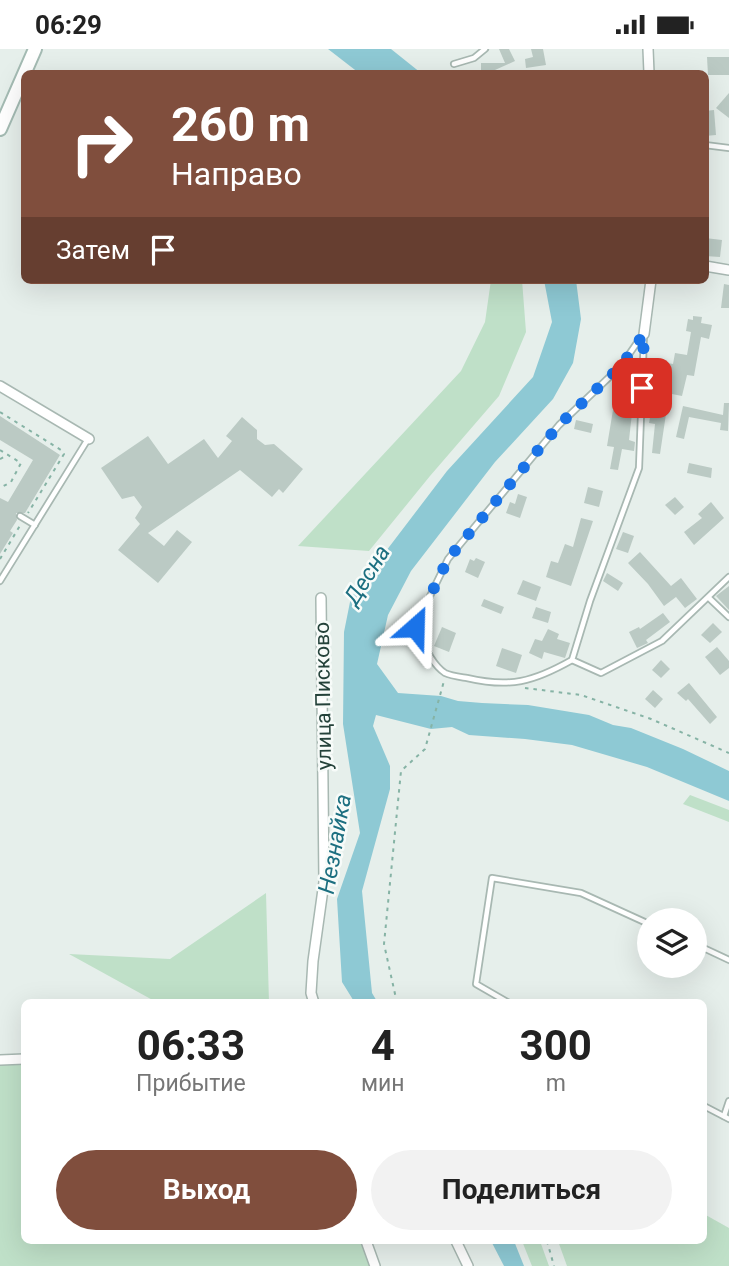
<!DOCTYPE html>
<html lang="ru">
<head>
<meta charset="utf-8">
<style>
  :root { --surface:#fff; --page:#f2f2f2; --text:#222; --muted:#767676; --accent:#804e3d }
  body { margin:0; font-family:Roboto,sans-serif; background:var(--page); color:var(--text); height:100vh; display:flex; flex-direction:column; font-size:26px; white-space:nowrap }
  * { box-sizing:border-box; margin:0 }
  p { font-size:23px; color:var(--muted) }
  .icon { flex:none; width:38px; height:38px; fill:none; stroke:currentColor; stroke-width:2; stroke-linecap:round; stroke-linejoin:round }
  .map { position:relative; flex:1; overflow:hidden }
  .sheet { position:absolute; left:21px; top:950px; width:686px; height:245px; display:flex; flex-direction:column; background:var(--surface); border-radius:10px; box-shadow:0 7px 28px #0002 }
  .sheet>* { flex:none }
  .banner { position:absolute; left:21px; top:21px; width:688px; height:214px; border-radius:10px; box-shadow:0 7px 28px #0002; background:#804e3d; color:#fff; overflow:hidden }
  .controls { position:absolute; left:637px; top:859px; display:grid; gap:14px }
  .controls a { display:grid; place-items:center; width:70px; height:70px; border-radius:50%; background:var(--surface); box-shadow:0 7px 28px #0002; font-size:35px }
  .pin { position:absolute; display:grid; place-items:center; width:60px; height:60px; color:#fff; margin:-30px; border-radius:14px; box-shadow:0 4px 10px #0006 }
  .me { position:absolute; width:77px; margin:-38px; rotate:25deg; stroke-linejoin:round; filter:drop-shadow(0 0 5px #0008) }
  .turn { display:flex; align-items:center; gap:24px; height:147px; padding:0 35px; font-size:32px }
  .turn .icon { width:91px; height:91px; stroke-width:2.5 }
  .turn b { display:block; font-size:49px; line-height:60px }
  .then { display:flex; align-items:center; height:66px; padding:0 35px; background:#0003; gap:14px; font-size:26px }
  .eta { display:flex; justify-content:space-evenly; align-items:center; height:119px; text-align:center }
  .eta b { font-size:42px; font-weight:700; line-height:49px }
  .action { display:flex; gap:14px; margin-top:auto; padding:14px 35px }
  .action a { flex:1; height:80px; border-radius:42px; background:var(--accent); color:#fff; font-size:28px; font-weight:700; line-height:80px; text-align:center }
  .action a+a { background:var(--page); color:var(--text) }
  .status { display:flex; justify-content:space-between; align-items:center; height:49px; padding:0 35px; background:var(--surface); direction:ltr }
  .status svg { height:19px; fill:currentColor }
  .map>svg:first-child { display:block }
  .green { fill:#bfe0c8 }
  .water { fill:#8ec9d4 }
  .building { fill:#bbcac4 }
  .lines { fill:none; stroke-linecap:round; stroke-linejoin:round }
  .lane-casing { stroke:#a8b8b2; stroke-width:8 }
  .street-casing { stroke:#a8b8b2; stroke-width:12 }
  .secondary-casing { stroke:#a4bbb3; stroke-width:16 }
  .path { stroke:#86b3a5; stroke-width:2; stroke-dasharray:3.5 5; stroke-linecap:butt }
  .lane { stroke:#fff; stroke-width:4.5 }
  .street { stroke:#fff; stroke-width:9 }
  .secondary { stroke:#fff; stroke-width:12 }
  .route { stroke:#1a73e8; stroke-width:12; stroke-dasharray:0 21.6 }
  .labels { text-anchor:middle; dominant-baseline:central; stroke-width:5; stroke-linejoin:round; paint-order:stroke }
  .street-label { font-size:21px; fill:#24423a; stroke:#f7fbf9 }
  .water-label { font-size:23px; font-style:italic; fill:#1c6f80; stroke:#f7fbf9 }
</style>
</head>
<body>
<div class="status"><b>06:29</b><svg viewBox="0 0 49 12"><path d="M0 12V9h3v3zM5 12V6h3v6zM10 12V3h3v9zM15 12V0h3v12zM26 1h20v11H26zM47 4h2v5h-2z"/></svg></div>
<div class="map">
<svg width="729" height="1217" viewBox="0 0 729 1217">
  <rect width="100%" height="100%" fill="#e6efeb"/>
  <g class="green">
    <path d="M491,231H522L526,283L499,347L430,427L369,502L298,497L461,322L485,273Z"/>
    <path d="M690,746L729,761V773L683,755Z"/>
    <path d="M266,844L269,954H158L69,905L170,910Z"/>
    <path d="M24,1011V1192H366L378,1217H0V1015Z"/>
    <path d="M704,1165L729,1179V1217H567L558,1192H704Z"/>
    <path d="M522,1192H540L549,1217H532Z"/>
  </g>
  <g class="water">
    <path d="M328,0H391L421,24H359Z"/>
    <path d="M544,231H576L581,270L573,314L553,350L495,413L411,522L388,566L377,615L398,644L441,647L458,652L482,654L528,656L589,666L613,676L631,679L683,700L729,722V752L647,718L572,696L525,690L469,686L452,678L431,680L376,666L373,677L390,717V740L362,842L372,944L378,954H355L342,933L337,850L360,784L343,675L344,583L351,548L447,422L533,328L552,273Z"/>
    <path d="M491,1192H514L524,1217H504Z"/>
  </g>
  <g class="building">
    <path d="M499,0H509L515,12L495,21V24H481V14H505Z"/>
    <path d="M531,0H543L546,16L526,19L525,10L533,8Z"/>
    <path d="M707,8H729V26H708Z"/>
    <path d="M729,44V69L716,59Z"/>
    <path d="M714,61L716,86L705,87V62Z"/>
    <path d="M705,189L722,191L720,208L705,207Z"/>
    <path d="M724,235L729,236V259H721Z"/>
    <path d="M693,267L702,268L701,274L712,276L709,290L701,288L694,327L687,326L682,347L667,344L670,327L654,325L656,312L673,315L675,304L687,306L691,283L686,282L688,270L693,271Z"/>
    <path d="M724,354H729L728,382L720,381L721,374L689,368L684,390L676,388L683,357L723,366Z"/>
    <path d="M613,361L632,364L629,391L635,393L634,402L622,400L618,421L610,420L614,398L607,397Z"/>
    <path d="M651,363L666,365L660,405L652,404L655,375L649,374Z"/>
    <path d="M0,367L60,406L25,464H16L17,471L10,482L13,484L0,505V449L8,453L33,411L0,391Z"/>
    <path d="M242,368L257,381V390L265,396L274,395L303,420L283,444L279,440L272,448L240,421L148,484L164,497L177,481L192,493L158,534L118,501L140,475L135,469L142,458L134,447L122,450L101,419L148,387L168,415L204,390L218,409L232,392L226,387Z"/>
    <path d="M576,371L593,375L591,384L574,380Z"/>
    <path d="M689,414L712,419L711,429L687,424Z"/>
    <path d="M588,438L603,442L599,458L584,454Z"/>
    <path d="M518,445L527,448L520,469L506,464L510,453L515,455Z"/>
    <path d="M675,448L684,458L675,466L665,456Z"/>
    <path d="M711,453L724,469L694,496L684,483L702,469L698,465Z"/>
    <path d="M581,469L593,472L571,537L546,528L551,512L558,514L565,495L573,498Z"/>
    <path d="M623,483L634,487L628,504L616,500Z"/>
    <path d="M640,503L671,537L681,529L697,550L685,559L676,548L664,557L648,535L628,514Z"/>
    <path d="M476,509L485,513L478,529L465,523L470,510L474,512Z"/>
    <path d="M607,524L623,534L618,542L603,532Z"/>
    <path d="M523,531L541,538L536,552L517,545Z"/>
    <path d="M729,537V561L716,547Z"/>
    <path d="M484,550L504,558L501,565L481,557Z"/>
    <path d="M536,558L551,563L548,574L532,569Z"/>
    <path d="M663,564L670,573L646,591L648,594L637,599L629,583L639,578L640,580Z"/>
    <path d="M713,574L722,583L710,594L701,586Z"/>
    <path d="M442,578L456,584L449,603L434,597Z"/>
    <path d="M548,580L559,585L557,590L570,594L565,609L544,603L542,610L529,604L535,590L542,592Z"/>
    <path d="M717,598L729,612V619L720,626L705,608Z"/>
    <path d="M502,599L522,606L516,624L496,617Z"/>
    <path d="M661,611L670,620L661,629L652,621Z"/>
    <path d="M689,634L717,668L710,675L688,650L686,652L677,644Z"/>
    <path d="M653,641L663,650L655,659L645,650Z"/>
  </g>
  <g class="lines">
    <defs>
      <g id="lane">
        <path d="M454,15L474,9L485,0"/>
        <path d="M705,96L729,99"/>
        <path d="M644,286L639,419L590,552L572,611L601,624L662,592L729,528"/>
        <path d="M20,467L35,476"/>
        <path d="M0,532L88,390"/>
        <path d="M709,549L729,568"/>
        <path d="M572,611C533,633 510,639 467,629C461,628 451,627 445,624C431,615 423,593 415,578L448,510L559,376L621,317L643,285"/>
        <path d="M695,895L729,911"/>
        <path d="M509,954L476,935L492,829L581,844L649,875"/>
        <path d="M704,1057L729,1070"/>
        <path d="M724,1067L729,1052"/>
      </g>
      <g id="street">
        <path d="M648,0L649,24"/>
        <path d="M705,217L729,221"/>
        <path d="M644,285L651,231"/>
        <path d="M0,337L89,390"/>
        <path d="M314,954L311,944L313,912L324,833L321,549"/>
        <path d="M0,1011L24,1010"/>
        <path d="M366,1192L375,1217"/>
        <path d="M456,1192L468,1217"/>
      </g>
      <path id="secondary" d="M0,80L35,0"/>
    </defs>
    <use href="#lane" class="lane-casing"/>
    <use href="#street" class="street-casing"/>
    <use href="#secondary" class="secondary-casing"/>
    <g class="path">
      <path d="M0,363L61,401L64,405L28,464"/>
      <path d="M0,401L21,414L11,433L0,439"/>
      <path d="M0,410L8,406"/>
      <path d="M0,510L21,475"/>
      <path d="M525,639L581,646L651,670L729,704"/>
      <path d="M397,954L384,895L401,722L425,700L444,632"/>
      <path d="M547,1192L554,1217"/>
    </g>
    <use href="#lane" class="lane"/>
    <use href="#street" class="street"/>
    <use href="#secondary" class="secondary"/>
  </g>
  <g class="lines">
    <path class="route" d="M415,578L448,510L559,376L621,317L644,285L642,339"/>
  </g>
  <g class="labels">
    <g class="street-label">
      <text transform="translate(323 647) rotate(-91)">улица Писково</text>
    </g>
    <g class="water-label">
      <text transform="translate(367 526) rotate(-58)">Десна</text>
      <text transform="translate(335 795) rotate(-80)">Незнайка</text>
    </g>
  </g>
</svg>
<div class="controls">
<a><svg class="icon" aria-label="layers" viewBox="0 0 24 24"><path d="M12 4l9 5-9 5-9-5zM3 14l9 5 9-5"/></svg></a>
</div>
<div class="pin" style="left:642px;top:339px;background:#d93025"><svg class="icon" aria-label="arrive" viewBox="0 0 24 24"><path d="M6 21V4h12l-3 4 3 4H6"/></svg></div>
<svg class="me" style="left:415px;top:578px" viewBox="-20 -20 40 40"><path d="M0-17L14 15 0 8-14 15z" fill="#1a73e8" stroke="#fff" stroke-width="4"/></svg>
<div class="banner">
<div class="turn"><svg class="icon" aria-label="right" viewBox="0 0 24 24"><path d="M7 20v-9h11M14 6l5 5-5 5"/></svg><div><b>260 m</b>Направо</div></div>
<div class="then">Затем<svg class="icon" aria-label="arrive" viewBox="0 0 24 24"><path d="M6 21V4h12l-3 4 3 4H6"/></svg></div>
</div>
<section class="sheet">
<div class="eta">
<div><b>06:33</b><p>Прибытие</p></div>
<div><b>4</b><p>мин</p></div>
<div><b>300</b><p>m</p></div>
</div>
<div class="action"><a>Выход</a><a>Поделиться</a></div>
</section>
</div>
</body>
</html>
